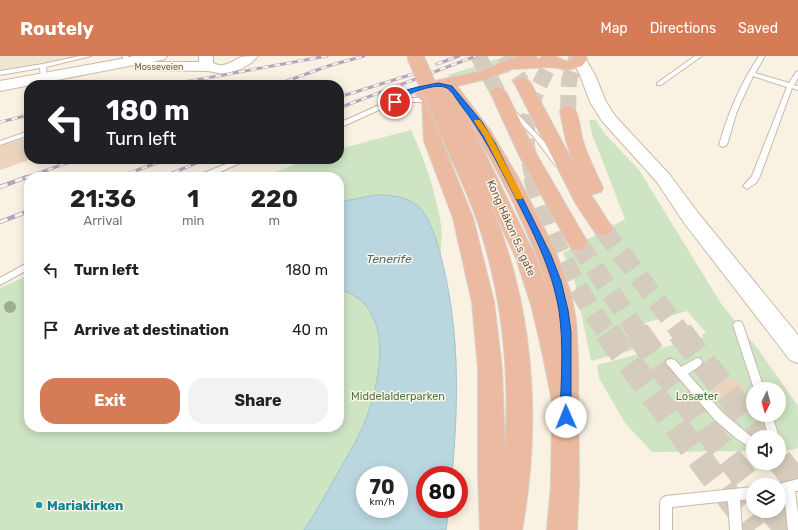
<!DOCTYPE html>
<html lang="en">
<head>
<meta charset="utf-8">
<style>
  :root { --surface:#fff; --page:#f2f2f2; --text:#222; --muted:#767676; --accent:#d57c56 }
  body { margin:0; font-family:Rubik,sans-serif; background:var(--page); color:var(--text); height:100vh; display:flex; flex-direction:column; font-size:15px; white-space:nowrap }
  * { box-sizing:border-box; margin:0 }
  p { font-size:13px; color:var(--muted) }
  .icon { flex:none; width:22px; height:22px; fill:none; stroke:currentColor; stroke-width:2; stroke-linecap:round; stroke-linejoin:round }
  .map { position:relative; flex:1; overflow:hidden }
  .drawer { position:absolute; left:24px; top:116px; width:320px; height:260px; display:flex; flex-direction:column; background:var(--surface); border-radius:16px; box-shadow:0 2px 10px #0003 }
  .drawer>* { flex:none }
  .hud { position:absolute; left:24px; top:24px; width:320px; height:84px; border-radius:16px; box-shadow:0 2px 10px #0003; background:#202124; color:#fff; overflow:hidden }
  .needle { width:26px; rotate:185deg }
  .buttons { position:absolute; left:746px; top:326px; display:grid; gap:8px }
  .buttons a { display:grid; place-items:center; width:40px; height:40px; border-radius:50%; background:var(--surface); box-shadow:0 2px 10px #0003; font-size:20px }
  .speed { position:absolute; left:356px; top:410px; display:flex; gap:8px; font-size:20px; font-weight:700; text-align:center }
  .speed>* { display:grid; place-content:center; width:52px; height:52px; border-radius:50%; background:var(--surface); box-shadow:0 2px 10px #0003; line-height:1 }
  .speed small { font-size:10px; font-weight:400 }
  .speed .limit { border:6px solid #d22; background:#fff; color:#111 }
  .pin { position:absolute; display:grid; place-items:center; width:34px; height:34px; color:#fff; margin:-17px; border:2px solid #fff; border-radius:50%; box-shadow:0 1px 4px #0007 }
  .me { position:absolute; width:44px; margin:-22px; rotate:359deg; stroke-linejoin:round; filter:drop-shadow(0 0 3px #0008) }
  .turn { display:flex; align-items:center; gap:14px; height:84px; padding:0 16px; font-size:18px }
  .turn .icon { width:52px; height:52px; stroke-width:2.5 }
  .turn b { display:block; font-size:28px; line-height:34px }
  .eta { display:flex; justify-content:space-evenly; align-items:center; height:68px; text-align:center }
  .eta b { font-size:24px; font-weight:700; line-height:28px }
  .cta { display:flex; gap:8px; margin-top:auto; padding:8px 16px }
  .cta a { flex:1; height:46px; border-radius:16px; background:var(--accent); color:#fff; font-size:16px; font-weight:700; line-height:46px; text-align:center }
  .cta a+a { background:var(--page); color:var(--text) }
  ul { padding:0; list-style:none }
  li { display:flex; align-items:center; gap:12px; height:60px; padding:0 16px }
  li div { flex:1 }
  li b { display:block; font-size:15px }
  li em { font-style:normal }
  header { display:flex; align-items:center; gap:24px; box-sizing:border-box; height:56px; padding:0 20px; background:var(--accent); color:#fff }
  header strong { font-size:19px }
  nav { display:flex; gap:22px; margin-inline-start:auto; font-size:14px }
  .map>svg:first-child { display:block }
  .residential { fill:#f0e4d2 }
  .green { fill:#cee4c3; fill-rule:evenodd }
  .water { fill:#bad7e0; stroke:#a2c5d0; fill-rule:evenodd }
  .building { fill:#ebd3be }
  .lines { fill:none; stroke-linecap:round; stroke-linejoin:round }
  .highway-tunnel-far2 { stroke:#d6ccbd; stroke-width:16; stroke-dasharray:16 8; stroke-linecap:butt }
  .highway-tunnel-far1 { stroke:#d6ccbd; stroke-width:20; stroke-dasharray:20 10; stroke-linecap:butt }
  .highway-tunnel { stroke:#d6ccbd; stroke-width:26; stroke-dasharray:26 13; stroke-linecap:butt }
  .lane-casing { stroke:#c8baab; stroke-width:2 }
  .secondary-casing { stroke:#cbbbaa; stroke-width:2 }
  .highway-casing { stroke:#d6d1cd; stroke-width:2 }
  .lane { fill:#fff; fill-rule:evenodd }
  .secondary { fill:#fff; fill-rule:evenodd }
  .highway { fill:#ecbaa1; fill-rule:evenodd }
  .rail-far1-casing { stroke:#b5a4c0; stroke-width:3 }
  .rail-casing { stroke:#b5a4c0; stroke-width:4.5 }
  .rail-far1 { stroke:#fcf6e8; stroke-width:2; stroke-dasharray:6; stroke-linecap:butt }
  .rail { stroke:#fcf6e8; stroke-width:3; stroke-dasharray:8; stroke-linecap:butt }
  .highway-bridge-casing { stroke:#d6d1cd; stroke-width:18; stroke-linecap:butt }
  .highway-bridge { stroke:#ecbaa1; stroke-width:16 }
  .tree { fill:#9eaf8e }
  .route { fill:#1a73e8; stroke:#114b97 }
  .slow { fill:#f59e0b }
  .culture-dot { fill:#0f9aa8; stroke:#fcf6e8; stroke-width:1.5 }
  .labels { text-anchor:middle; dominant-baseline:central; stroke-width:3; stroke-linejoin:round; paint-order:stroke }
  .far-street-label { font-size:9px; fill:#6e5b4c; stroke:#fcf6e8 }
  .street-label { font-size:11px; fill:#6e5b4c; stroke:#fcf6e8 }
  .park-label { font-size:11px; fill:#537849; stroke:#fcf6e8 }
  .water-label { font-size:12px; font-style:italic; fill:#49727f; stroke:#fcf6e8 }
  .near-culture-label { font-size:13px; font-weight:bold; fill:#0d838f; stroke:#fcf6e8; text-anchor:start }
</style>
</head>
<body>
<header>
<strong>Routely</strong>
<nav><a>Map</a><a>Directions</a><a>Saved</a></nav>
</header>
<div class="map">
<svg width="798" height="474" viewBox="0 0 798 474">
  <rect width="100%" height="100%" fill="#f9f2e3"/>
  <path class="residential" d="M0,0H88L0,15Z"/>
  <g class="green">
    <path d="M507,0H522L477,17L450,23L448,19Z"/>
    <path d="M589,64H596L605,78L639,114L722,249L758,293L798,350V392L791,394L779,395V381H753V395L652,396L625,367L599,322L597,309L703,281L702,279L706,277L687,255L645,267L660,287L591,305L575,226L563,197L625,163L592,78ZM753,333H779V359H753Z"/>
    <path d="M411,74C425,104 436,137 441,169C443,180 440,192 441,203C445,225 451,248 454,271C459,320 457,370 452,419H425V453H449L446,474H0V232L29,219V371H339V121H263L308,103H339V93ZM365,419H399V453H365Z"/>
  </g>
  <path class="water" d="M375,139C390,139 406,140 418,150C427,157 435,180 438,190C460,265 459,342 452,419H425V453H449L446,474H304C316,457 325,439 335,422C347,400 362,378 369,354C379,323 388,279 367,251C361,242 349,237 339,233V146ZM365,419H399V453H365Z"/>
  <g class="building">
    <path d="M29,81V104L0,114V90Z"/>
    <path d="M717,317L745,329L740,349L712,337Z"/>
  </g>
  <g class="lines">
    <g class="highway-tunnel-far2">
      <path d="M478,0L498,36"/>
      <path d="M504,0L522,26"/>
      <path d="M568,55L569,25L577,0"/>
      <path d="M533,122C519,71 529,45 555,0"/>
    </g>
    <g class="highway-tunnel-far1">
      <path d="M533,121C548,178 573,229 607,277"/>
      <path d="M603,173L681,277"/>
      <path d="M578,187L638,277"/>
    </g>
    <g class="highway-tunnel">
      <path d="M607,276L709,415L754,474"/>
      <path d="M637,276L706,373L753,432"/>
      <path d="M680,276L761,381"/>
      <path d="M779,404L798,428"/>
      <path d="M772,455L788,474"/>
    </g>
    <defs>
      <g id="lane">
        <path d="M80,0H91L46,11L47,22L44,24L41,22L40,12L0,19V15L43,8Z"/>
        <path d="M122,0H128L129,2L132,0H138L129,8L127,7Z"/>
        <path d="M695,0H702L661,29H657V27Z"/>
        <path d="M759,0H765L755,17L789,27L796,16L798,15V22L794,29L798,30V34L792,32L760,120L756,127L747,133L743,130L752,120L787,31L753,20L737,55L727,89L723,91L719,89C728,57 741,27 759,0Z"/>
        <path d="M429,28L432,30L431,31L396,43L391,42L413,33Z"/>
        <path d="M407,42H430L433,44L430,46H407L390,49L339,72V67L386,46Z"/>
        <path d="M511,52L513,53L537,78L561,105V109H555L533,80L509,55V53Z"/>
        <path d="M29,75V79L0,89V85Z"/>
        <path d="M238,103H249L209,121H198L199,119Z"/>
        <path d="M29,206V213L0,229V222Z"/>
        <path d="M738,265L741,266L743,269L764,333H754L733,269L735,266Z"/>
        <path d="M697,302L701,303L702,306L701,309L688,318L723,357L753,382V393L737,383L715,364L666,307L667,304L671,303L675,304L681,311Z"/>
        <path d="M762,359H772L779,381V382L769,381Z"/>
        <path d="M798,423V435H795L798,457V474H788L784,438L779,439V429H775Z"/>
        <path d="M753,431V443L740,444L742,474H730L728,445L672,451V474H660V446L662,442L666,440Z"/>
      </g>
      <g id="secondary">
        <path d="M137,0H167L165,3L152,6H199V0H213V7C225,13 231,5 241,1C246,0 253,0 258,0L251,7L241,13L224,18L208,15L141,14L136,13L134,9L0,35V25Z"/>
        <path d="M580,1L585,2L595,19L606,46L616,61L669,118L699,158L798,279V307L790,304L685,168L657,126L602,65L590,46L580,19L573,5L575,2Z"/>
      </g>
      <g id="highway">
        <path d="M518,0H537L535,3L542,2L541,0C545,0 551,0 554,0C562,2 564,8 573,3L572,0H586L587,4L582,10L568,14L551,11L512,13L487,23L457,30L490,74L519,123L555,194L571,238L576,265L578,300L579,429L577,474H547L551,429L552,345L543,300L532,252L516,202L462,87L465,83L471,82L477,83L480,87L536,202L547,232C539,202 526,174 513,146C496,112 478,77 453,47C447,40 447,33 436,34L432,37L440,45L438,47L442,85L473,162L494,246L502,313L505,393C510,320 503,246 481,176C472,146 458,118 445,89L448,85L454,84L460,85L463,89C476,117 490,145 501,175C535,270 540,375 522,474H480L478,419V313L472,246L453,162L424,85L422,45L416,39L419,32L425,27L478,16Z"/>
        <path d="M522,21L527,23L530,26L574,108L566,85L560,55L562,52L568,50L574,52C580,60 580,75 583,85C588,101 596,117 603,132L601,136L594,138L590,137L613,173L610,178L603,180L596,178L576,148L514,26L517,23Z"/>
        <path d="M498,31L503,33L506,36L538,101L588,187L585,192L578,195L571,192L520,101L490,36L493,33Z"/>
      </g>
    </defs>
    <use href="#lane" class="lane-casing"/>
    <use href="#secondary" class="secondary-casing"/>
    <use href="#highway" class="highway-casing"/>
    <use href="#lane" class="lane"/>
    <use href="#secondary" class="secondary"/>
    <use href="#highway" class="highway"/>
    <defs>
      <g id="rail-far1">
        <path d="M437,8L459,0"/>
        <path d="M168,29L327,0"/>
        <path d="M276,29L328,10L364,0"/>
        <path d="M339,41L413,18"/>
        <path d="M339,52L476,0"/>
        <path d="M0,66L29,59"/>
        <path d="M119,121L167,103"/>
        <path d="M163,121L206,103"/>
        <path d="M25,122L78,103"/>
      </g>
      <g id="rail">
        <path d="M0,131L27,121"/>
        <path d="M0,166L29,155"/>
      </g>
    </defs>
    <use href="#rail-far1" class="rail-far1-casing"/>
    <use href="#rail" class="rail-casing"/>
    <use href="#rail-far1" class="rail-far1"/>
    <use href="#rail" class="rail"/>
    <defs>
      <g id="highway-bridge">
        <path d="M415,0L454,89"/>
        <path d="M445,32L471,87"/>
      </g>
    </defs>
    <use href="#highway-bridge" class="highway-bridge-casing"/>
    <use href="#highway-bridge" class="highway-bridge"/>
  </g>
  <circle class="tree" cx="10" cy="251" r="6"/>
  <path class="route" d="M438,27L452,30L482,66L495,87L551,199L561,225L568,254L571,276V361L569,364L566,366L562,364L560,361C561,326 564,289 559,255C552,212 532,174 513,137C497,106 482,76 460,48C457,44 452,35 447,32C435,26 409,38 397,43L396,44L399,46L398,47L388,49L385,47C397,33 420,31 438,27Z"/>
  <path class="slow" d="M475,64H480L491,80L523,141L522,143H516L515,141L484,80L474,65Z"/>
  <circle class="culture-dot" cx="39" cy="449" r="4"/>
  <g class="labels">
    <g class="far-street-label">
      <text x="159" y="11">Mosseveien</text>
    </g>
    <g class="street-label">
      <text transform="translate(511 172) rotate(66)">Kong Håkon 5.s gate</text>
    </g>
    <g class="park-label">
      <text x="398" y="340">Middelalderparken</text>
      <text x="697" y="340">Losæter</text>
    </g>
    <g class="water-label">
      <text x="389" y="203">Tenerife</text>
    </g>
    <g class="near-culture-label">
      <text x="47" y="449">Mariakirken</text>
    </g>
  </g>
</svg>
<div class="buttons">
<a><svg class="needle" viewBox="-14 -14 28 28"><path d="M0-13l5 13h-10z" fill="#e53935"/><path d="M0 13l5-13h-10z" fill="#767676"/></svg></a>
<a><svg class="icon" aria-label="sound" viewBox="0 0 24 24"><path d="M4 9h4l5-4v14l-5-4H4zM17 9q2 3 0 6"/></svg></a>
<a><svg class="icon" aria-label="layers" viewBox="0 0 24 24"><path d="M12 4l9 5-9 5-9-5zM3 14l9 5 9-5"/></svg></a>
</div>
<div class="speed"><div>70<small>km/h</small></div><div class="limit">80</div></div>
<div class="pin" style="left:395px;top:46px;background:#d93025"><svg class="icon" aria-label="arrive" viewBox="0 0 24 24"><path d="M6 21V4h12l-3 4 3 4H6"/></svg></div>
<svg class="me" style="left:566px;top:361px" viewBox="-20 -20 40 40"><circle r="19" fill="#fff"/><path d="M0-13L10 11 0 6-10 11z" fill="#1a73e8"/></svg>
<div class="hud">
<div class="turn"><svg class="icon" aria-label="left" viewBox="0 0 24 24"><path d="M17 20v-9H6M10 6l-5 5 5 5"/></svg><div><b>180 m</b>Turn left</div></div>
</div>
<section class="drawer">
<div class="eta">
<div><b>21:36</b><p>Arrival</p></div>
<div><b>1</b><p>min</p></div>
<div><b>220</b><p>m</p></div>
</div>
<ul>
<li><svg class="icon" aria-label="left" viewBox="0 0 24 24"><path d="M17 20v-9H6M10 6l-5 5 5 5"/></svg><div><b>Turn left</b></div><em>180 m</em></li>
<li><svg class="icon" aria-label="arrive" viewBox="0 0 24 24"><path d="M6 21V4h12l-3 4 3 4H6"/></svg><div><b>Arrive at destination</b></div><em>40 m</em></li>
</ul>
<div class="cta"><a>Exit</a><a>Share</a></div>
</section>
</div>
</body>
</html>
